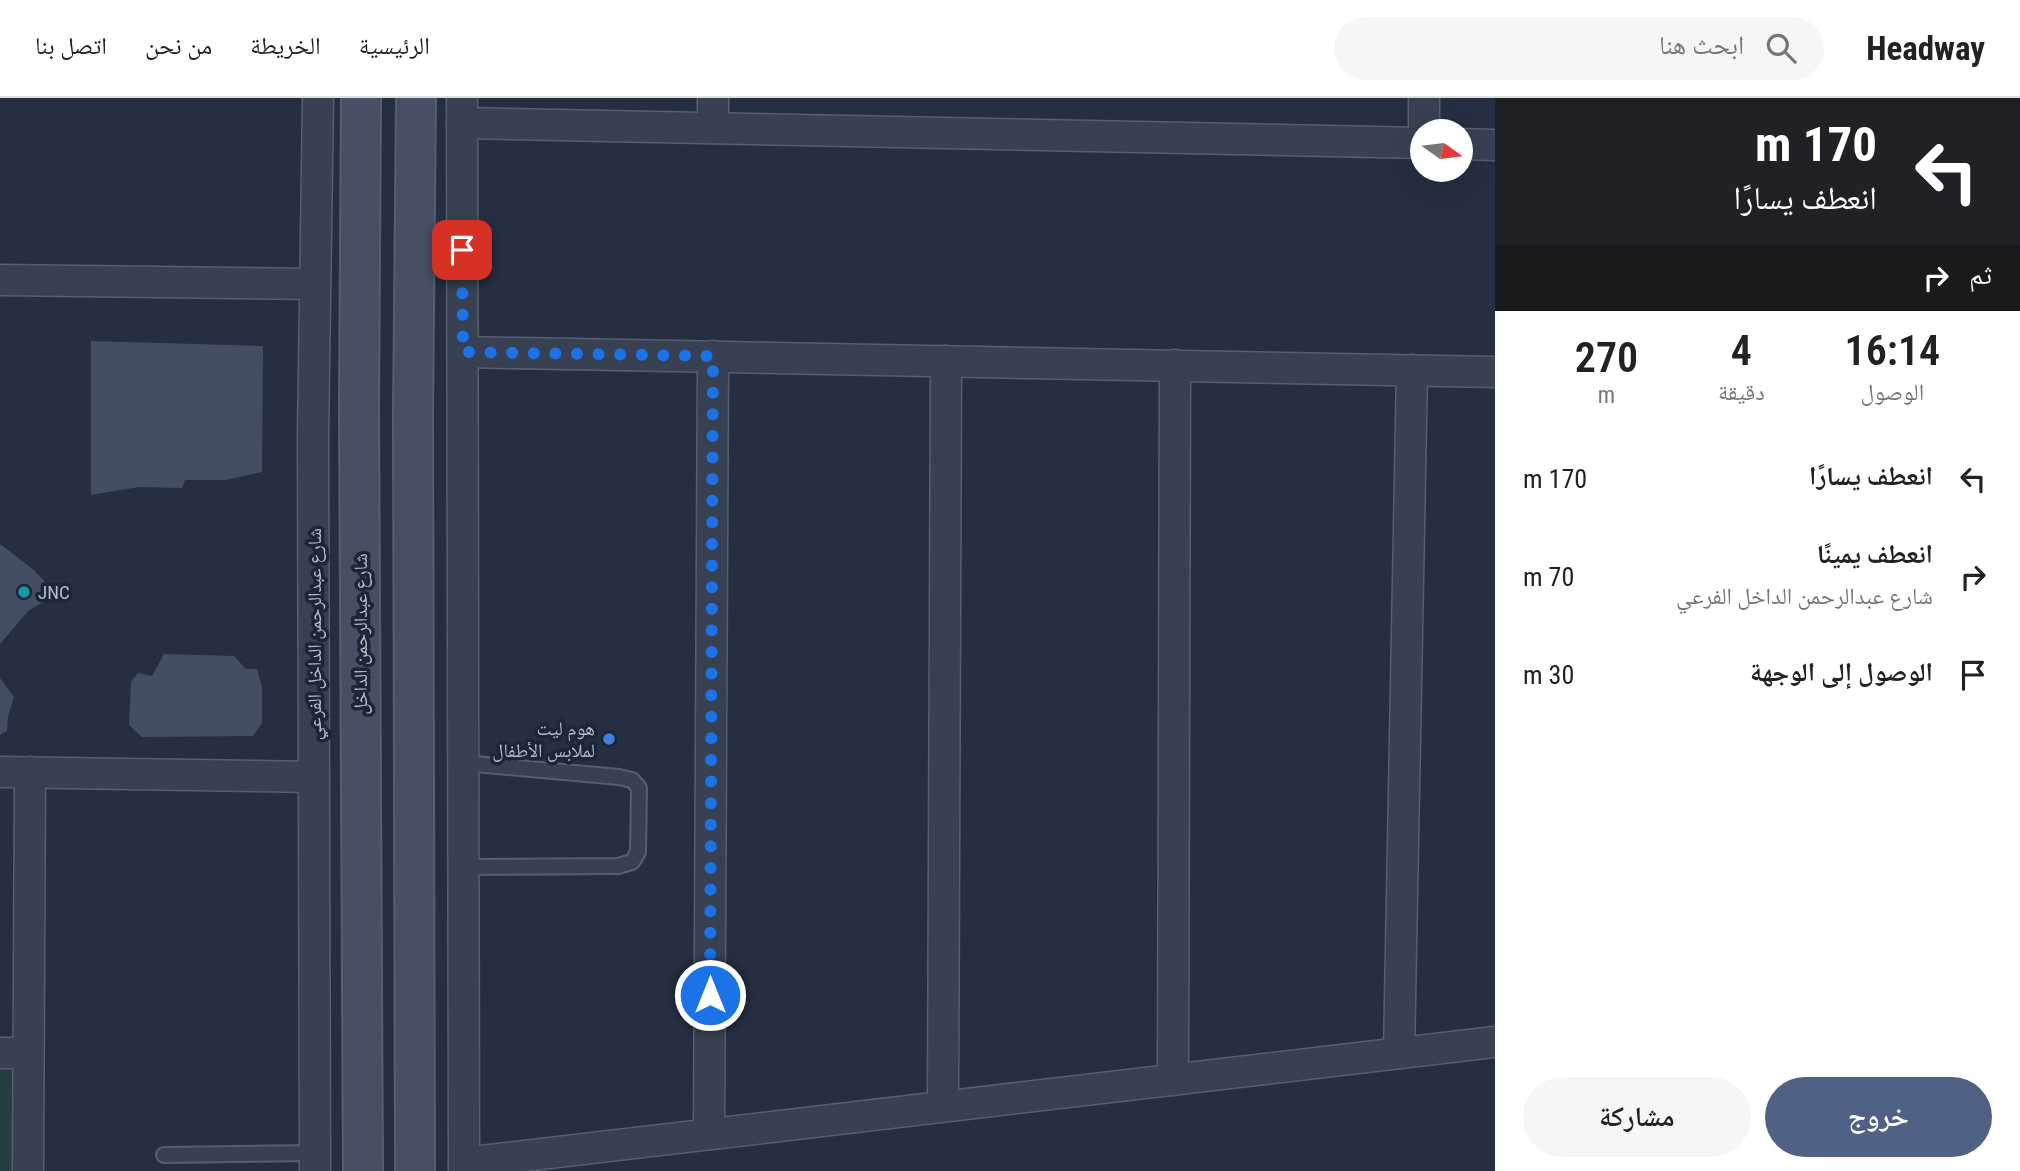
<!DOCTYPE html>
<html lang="ar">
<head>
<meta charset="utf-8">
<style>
  :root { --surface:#fff; --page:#f6f6f6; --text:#222; --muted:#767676; --line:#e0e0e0; --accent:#4f6185 }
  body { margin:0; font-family:"Roboto Condensed","Noto Naskh Arabic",sans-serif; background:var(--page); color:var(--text); direction:rtl; height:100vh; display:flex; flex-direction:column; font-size:26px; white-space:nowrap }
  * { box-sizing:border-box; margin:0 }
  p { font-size:23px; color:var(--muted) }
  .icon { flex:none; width:38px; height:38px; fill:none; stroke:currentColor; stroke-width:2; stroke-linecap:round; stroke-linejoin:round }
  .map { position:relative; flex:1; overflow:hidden; direction:ltr }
  .sheet { display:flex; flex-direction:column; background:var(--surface); width:525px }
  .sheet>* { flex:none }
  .banner { background:#202124; color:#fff; overflow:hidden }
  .needle { width:46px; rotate:104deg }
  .tools { position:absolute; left:1410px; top:21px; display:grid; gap:14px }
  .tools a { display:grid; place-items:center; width:63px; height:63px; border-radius:50%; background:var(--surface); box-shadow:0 7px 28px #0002; font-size:35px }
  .pin { position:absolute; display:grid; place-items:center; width:60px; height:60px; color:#fff; margin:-30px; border-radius:14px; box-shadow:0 4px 10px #0006 }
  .me { position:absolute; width:77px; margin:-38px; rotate:0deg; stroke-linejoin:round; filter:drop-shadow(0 0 5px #0008) }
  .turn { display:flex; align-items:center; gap:24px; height:147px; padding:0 28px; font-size:32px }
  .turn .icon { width:91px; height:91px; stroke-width:2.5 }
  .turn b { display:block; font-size:49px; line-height:60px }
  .then { display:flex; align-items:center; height:66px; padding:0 28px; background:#0003; gap:14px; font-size:26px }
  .eta { display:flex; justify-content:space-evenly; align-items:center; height:119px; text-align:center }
  .eta b { font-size:42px; font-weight:600; line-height:49px }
  .button { display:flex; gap:14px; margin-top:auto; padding:14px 28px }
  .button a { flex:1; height:80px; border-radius:42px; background:var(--accent); color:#fff; font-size:28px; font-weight:600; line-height:80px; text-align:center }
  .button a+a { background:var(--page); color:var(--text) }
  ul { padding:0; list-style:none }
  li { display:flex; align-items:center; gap:21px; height:98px; padding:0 28px }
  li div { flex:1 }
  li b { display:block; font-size:26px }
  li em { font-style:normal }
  header { display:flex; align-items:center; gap:42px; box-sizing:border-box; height:98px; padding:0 35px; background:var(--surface); border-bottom:2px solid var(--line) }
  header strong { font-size:33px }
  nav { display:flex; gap:38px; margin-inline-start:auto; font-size:24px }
  .search { width:490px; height:63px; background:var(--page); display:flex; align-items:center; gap:18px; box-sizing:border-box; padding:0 24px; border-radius:38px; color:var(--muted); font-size:26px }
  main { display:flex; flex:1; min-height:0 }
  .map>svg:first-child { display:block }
  .green { fill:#263d42 }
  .building { fill:#424e63 }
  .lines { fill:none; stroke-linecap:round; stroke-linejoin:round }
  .lane-casing { stroke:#565f6e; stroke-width:18 }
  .street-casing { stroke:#565f6e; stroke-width:33 }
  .secondary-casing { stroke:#565f6e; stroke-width:42 }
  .lane { stroke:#384151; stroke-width:14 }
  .street { stroke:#384151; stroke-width:30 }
  .secondary { stroke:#464f64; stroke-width:38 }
  .route { stroke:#1a73e8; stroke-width:12; stroke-dasharray:0 21.6 }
  .culture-dot { fill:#0f9aa8; stroke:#1d2636; stroke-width:2.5 }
  .shop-dot { fill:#3f7fe0; stroke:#1d2636; stroke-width:2.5 }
  .labels { text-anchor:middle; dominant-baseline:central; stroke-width:7; stroke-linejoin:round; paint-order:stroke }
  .poi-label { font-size:19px; fill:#b5bccb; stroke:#1d2636; text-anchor:start }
  .street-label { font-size:19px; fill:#b5bccb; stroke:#1d2636 }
</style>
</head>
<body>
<header>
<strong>Headway</strong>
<div class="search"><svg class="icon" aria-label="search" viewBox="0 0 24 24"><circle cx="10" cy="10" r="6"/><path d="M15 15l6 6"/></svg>ابحث هنا</div>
<nav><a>الرئيسية</a><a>الخريطة</a><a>من نحن</a><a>اتصل بنا</a></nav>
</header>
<main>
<section class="sheet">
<div class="banner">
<div class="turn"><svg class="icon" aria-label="left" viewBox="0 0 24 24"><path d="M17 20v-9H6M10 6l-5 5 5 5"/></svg><div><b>170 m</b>انعطف يسارًا</div></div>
<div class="then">ثم<svg class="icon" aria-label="right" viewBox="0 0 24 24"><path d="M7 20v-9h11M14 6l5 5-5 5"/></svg></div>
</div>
<div class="eta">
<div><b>16:14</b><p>الوصول</p></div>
<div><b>4</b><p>دقيقة</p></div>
<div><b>270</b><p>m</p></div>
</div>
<ul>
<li><svg class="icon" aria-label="left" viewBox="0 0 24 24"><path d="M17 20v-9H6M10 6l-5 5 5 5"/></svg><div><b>انعطف يسارًا</b></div><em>170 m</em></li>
<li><svg class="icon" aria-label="right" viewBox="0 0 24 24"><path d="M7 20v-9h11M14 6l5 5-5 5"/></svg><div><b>انعطف يمينًا</b><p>شارع عبدالرحمن الداخل الفرعي</p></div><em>70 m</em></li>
<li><svg class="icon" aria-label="arrive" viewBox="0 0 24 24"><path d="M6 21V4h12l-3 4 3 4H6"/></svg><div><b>الوصول إلى الوجهة</b></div><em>30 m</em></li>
</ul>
<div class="button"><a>خروج</a><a>مشاركة</a></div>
</section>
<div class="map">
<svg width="1495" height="1073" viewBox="0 0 1495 1073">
  <rect width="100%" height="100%" fill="#242f41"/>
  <path class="green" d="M0,965H19L18,1073H0Z"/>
  <g class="building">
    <path d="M91,243L263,248L262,374L225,382H185L182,390L139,389L91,397Z"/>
    <path d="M0,446L34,472L48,487L47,502L28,513L0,546Z"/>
    <path d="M164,556L234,558L246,571H257L262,589V625L253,638L142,639L129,627L131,584L138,575L152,578Z"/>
    <path d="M0,580L14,599L8,618L7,633L0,637Z"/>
  </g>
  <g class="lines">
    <defs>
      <g id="lane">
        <path d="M464,665L619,679L632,682L639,690L638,754L632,764L618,768L464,769"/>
        <path d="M164,1057L315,1055"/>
      </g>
      <g id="street">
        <path d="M462,0L464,1073"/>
        <path d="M1424,0V33"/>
        <path d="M462,25L1423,45"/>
        <path d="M713,30V0"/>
        <path d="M1461,46L1495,47"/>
        <path d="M0,182L315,186"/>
        <path d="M463,254L1495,274"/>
        <path d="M0,674L314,679"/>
        <path d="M0,955H28"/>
        <path d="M1399,955L1412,272"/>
        <path d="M1173,982L1175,267"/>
        <path d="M943,1008L946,263"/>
        <path d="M709,1036L713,258"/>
        <path d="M464,1065L1495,944"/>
        <path d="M28,1073L30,674"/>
        <path d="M315,1073L313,338L318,0"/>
      </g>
      <g id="secondary">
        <path d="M361,0L359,310L363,1073"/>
        <path d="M415,1073L413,315L416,0"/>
      </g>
    </defs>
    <use href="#lane" class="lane-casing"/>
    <use href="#street" class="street-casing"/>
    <use href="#secondary" class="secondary-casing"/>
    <use href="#lane" class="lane"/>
    <use href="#street" class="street"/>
    <use href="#secondary" class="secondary"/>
  </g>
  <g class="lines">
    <path class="route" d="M462,152L463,254L713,258L710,897"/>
  </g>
  <circle class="culture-dot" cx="24" cy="494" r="7"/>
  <circle class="shop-dot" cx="609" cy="641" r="7"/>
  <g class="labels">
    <g class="poi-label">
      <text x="38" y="494">JNC</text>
      <text x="595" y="630" text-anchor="end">هوم ليت<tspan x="595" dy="22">لملابس الأطفال</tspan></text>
    </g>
    <g class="street-label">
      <text transform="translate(314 536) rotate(-90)">شارع عبدالرحمن الداخل الفرعي</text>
      <text transform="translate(360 536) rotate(-90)">شارع عبدالرحمن الداخل</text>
    </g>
  </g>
</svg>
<div class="tools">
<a><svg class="needle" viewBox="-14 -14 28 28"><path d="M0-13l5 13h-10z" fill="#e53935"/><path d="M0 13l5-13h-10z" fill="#767676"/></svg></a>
</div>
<div class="pin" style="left:462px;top:152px;background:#d93025"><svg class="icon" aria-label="arrive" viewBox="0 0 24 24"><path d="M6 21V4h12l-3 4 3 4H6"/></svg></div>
<svg class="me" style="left:710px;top:897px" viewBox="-20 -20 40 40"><circle r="17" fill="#1a73e8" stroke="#fff" stroke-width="3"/><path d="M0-11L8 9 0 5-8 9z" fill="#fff"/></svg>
</div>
</main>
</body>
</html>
